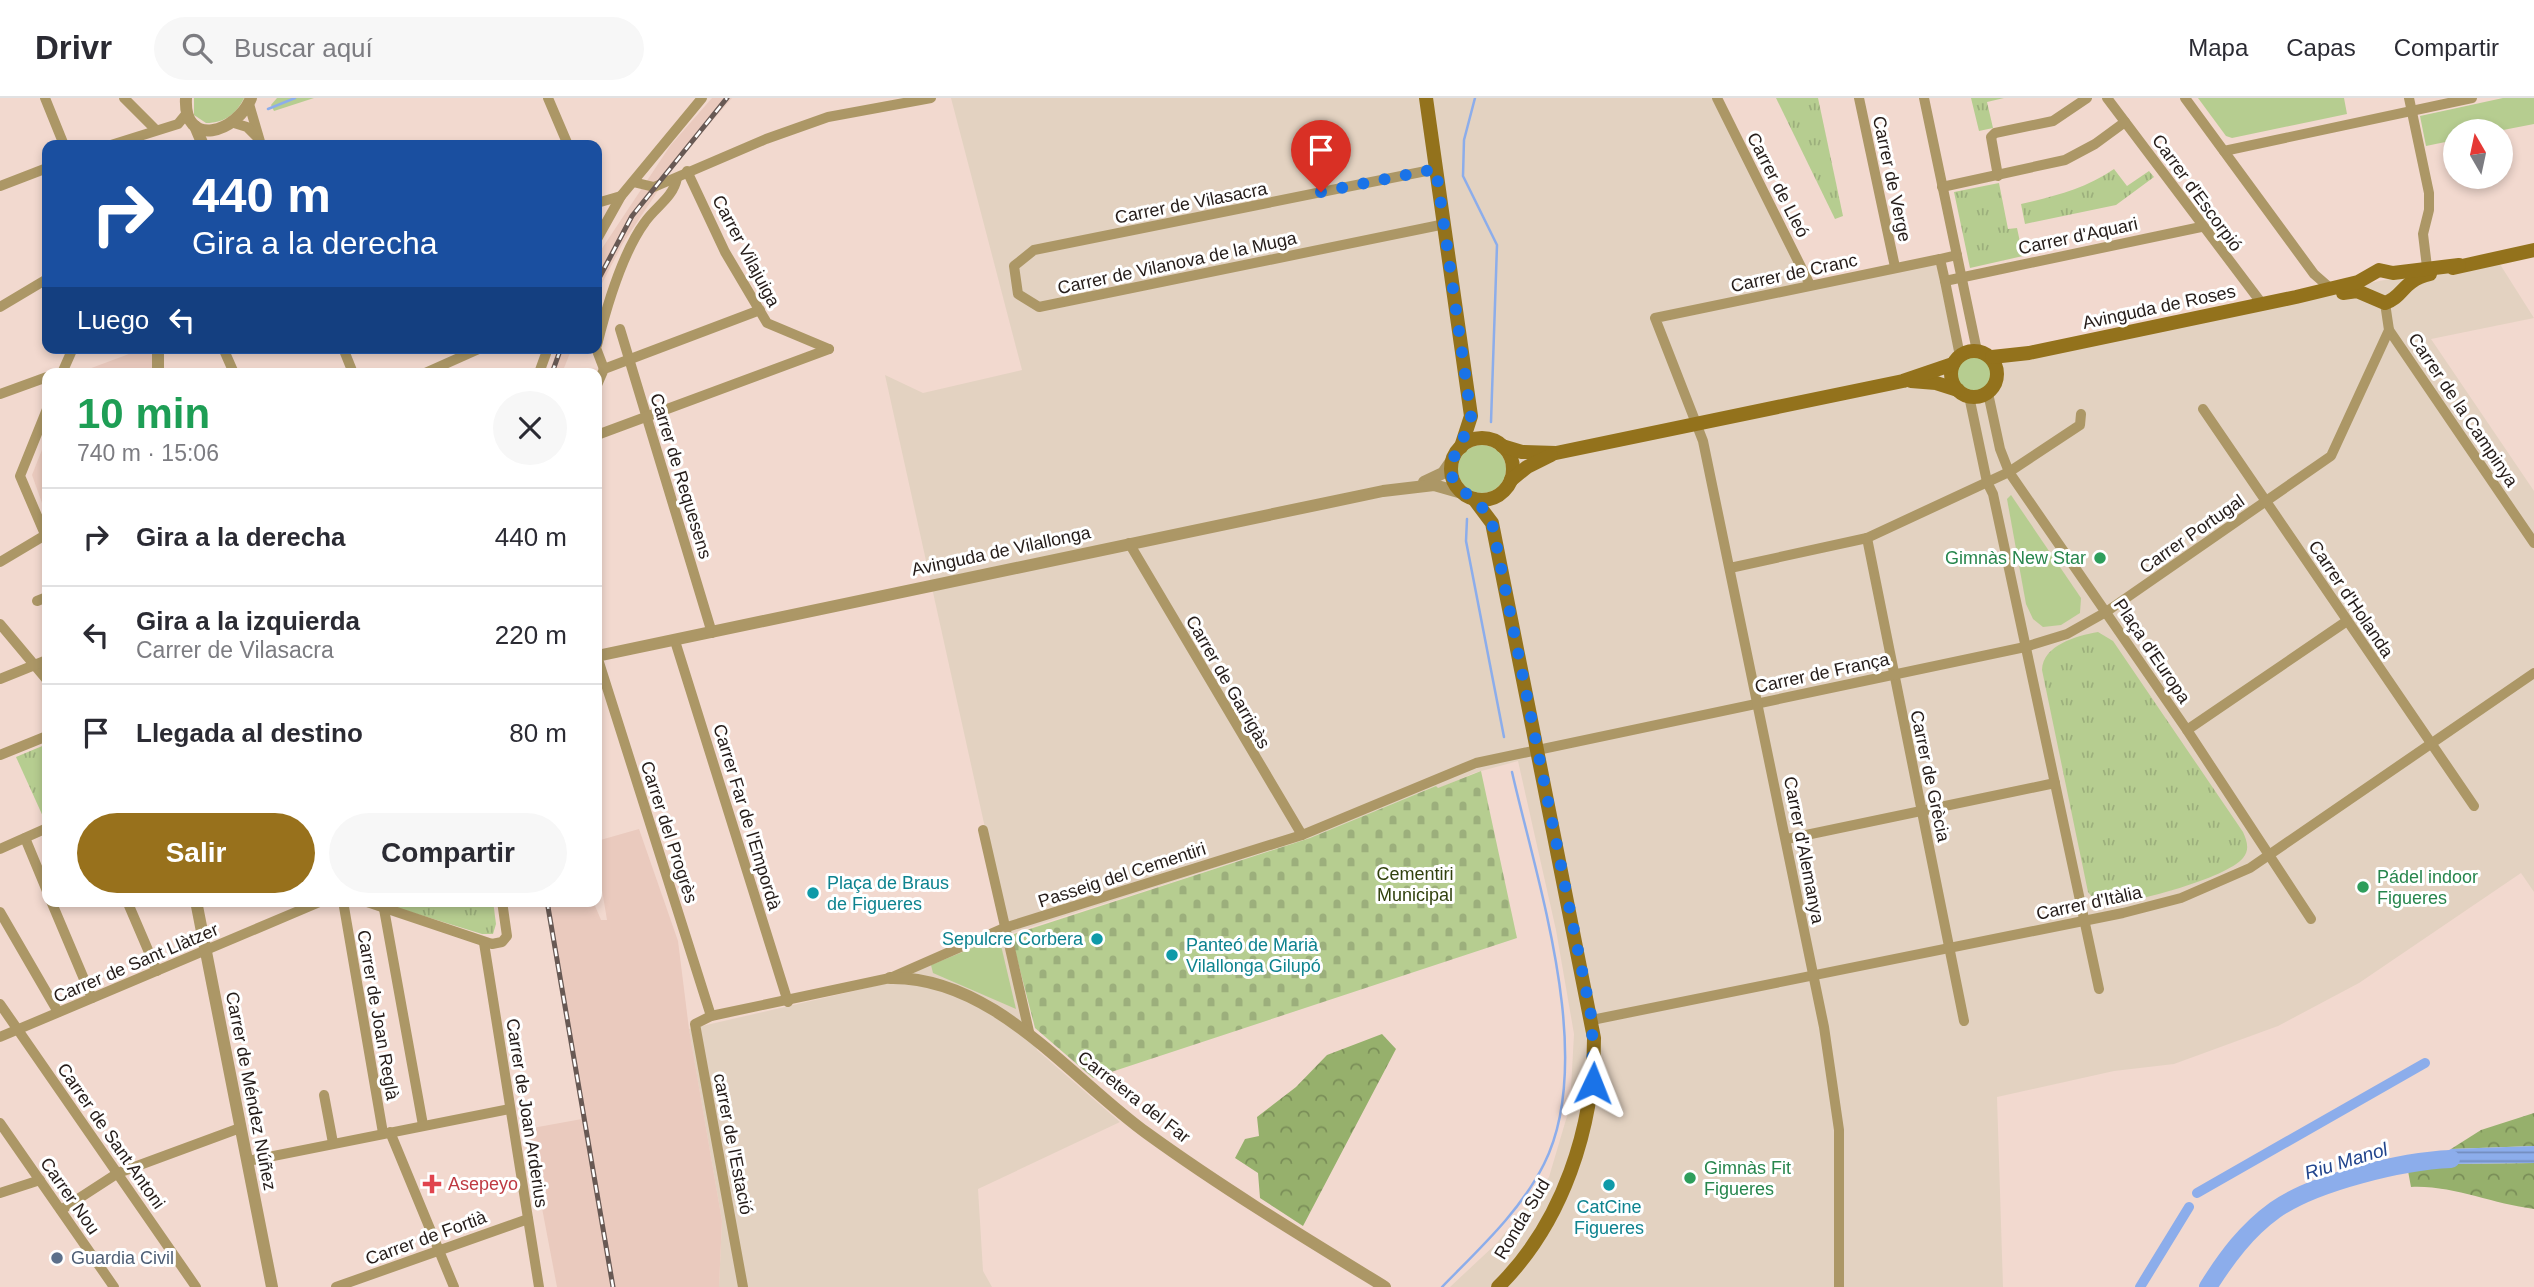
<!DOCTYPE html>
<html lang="es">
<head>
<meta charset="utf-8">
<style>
  :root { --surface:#fff; --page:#f7f7f7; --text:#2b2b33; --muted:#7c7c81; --line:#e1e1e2; --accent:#98711c }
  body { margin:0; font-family:Helvetica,sans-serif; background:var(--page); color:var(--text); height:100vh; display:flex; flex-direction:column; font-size:26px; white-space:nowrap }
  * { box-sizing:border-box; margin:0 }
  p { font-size:23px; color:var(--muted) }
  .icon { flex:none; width:38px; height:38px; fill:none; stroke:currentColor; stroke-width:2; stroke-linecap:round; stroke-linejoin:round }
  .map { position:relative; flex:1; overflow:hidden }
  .panel { position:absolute; left:42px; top:270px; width:560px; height:539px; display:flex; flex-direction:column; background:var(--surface); border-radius:14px; box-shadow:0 4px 10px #0003 }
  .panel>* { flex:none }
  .top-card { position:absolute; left:42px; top:42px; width:560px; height:214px; border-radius:14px; box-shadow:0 4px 10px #0003; background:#1a4fa0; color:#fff; overflow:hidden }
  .needle { width:46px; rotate:351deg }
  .fabs { position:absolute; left:2443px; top:21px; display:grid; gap:14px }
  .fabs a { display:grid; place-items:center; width:70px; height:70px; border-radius:50%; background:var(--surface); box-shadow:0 4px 10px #0003; font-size:35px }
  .pin { position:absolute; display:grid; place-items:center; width:60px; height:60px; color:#fff; margin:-72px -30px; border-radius:50% 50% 50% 0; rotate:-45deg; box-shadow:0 0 7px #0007 }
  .pin .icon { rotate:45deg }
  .me { position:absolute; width:77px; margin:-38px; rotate:2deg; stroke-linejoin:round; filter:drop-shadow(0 0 5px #0008) }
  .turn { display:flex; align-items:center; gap:24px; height:147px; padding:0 35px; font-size:32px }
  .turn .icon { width:91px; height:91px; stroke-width:2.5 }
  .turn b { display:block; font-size:49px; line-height:60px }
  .then { display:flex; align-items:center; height:66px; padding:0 35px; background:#0003; gap:14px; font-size:26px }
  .round { display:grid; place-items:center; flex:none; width:74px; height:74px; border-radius:37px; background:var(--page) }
  .overview { display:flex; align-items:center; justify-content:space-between; height:119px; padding:0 35px }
  h1 { font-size:42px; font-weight:800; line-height:52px; color:#1e9e55 }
  .cta { display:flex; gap:14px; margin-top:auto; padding:14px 35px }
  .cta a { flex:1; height:80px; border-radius:42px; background:var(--accent); color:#fff; font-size:28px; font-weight:800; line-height:80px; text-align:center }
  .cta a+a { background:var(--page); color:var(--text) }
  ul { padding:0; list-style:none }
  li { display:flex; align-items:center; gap:21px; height:98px; padding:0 35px; border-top:2px solid var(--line) }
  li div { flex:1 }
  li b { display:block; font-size:26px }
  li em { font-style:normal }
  header { display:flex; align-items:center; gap:42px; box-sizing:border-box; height:98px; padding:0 35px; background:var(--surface); border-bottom:2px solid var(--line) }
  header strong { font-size:33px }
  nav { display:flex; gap:38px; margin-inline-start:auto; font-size:24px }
  .search { width:490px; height:63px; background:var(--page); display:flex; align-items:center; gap:18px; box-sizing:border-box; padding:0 24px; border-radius:38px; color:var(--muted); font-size:26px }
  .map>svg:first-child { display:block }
  .industrial { fill:#e3d2c1 }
  .built { fill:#eacabe }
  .green { fill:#b6cd90 }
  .forest { fill:url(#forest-crowns) }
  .cemetery { fill:url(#cemetery-stones) }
  .park { fill:url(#park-tufts) }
  .water { fill:url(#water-rules) }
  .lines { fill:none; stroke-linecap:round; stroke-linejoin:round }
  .stream { stroke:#8cadeb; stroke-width:2.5 }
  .canal { stroke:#8cadeb; stroke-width:10 }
  .river { stroke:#8cadeb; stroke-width:18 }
  .minor { stroke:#ac9766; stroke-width:10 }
  .tertiary { stroke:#ac9766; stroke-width:12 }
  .secondary { stroke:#93721c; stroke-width:14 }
  .rail-casing { stroke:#685954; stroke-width:5 }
  .rail { stroke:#fff; stroke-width:2.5; stroke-dasharray:8; stroke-linecap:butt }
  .route { stroke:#1a73e8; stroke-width:12; stroke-dasharray:0 21.6 }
  .leisure-dot { fill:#2e9e5b; stroke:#fff; stroke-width:2.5 }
  .culture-dot { fill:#0f9aa8; stroke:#fff; stroke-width:2.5 }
  .health-dot { fill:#e0444e; stroke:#fff; stroke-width:2.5 }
  .service-dot { fill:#5c6f8a; stroke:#fff; stroke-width:2.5 }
  .labels { text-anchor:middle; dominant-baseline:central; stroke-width:6; stroke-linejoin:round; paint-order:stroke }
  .street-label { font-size:18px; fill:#251c19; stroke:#fff }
  .leisure-label { font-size:18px; fill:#27864d; stroke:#fff; text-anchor:start }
  .park-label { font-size:18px; fill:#31410e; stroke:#fff }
  .culture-label { font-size:18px; fill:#0d838f; stroke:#fff; text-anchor:start }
  .health-label { font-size:18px; fill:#be3a42; stroke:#fff; text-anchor:start }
  .service-label { font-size:18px; fill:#4e5e75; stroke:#fff; text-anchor:start }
  .water-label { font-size:19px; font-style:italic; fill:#22458d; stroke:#fff }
</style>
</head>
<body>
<header>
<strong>Drivr</strong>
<div class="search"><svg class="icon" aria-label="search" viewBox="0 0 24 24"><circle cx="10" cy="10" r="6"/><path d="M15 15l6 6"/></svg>Buscar aquí</div>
<nav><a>Mapa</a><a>Capas</a><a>Compartir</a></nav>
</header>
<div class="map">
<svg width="2534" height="1189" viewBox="0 0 2534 1189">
  <defs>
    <pattern id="forest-crowns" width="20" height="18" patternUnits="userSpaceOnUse" patternTransform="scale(1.75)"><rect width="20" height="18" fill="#96b06c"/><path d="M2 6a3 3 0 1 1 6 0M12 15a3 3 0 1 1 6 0" fill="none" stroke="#7a8e58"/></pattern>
    <pattern id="cemetery-stones" width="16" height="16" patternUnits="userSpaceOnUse" patternTransform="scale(1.75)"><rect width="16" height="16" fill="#b6cd90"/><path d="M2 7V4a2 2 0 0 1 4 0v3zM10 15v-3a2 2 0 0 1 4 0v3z" fill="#9caf7c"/></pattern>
    <pattern id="park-tufts" width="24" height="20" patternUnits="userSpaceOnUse" patternTransform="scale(1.75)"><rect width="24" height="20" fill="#b6cd90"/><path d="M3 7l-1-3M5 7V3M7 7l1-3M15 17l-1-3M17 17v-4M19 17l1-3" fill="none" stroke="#9caf7c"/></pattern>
    <pattern id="water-rules" width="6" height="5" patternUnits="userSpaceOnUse" patternTransform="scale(1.75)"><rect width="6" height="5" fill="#8cadeb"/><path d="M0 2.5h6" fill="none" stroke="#728cbe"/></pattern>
  </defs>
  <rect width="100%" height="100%" fill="#f2d9cf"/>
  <path class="industrial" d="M951,0H1717L1810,186L1941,160L1965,269L1989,260L2496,160L2534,220L2431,241L2534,393V794L2521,775L2359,885L2278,928L2174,966L2114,973L1997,999L2003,1189H1450L1497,1145L1549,1079L1570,1008L1574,936L1556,832L1518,663L1474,675L1437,691L1436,688L1310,740L1009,836L1037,952L1120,1024L978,1091L983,1173L992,1189H719L722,1123L689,931L884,886L1008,834L885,277L923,295L1022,272Z"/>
  <g class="built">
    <path d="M712,0H732L680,60L623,145L597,195L599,155L670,48Z"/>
    <path d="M145,250H153L154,275H78Z"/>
    <path d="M558,250H572L562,275H549Z"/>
    <path d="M47,339V419L32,377Z"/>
    <path d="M639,731L678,843L689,931L722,1123L719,1189H557L527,1031L582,1021L545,803H593L601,822H607L597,762V743Z"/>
  </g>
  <g class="green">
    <path d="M194,0H244C236,16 225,25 206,25L194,17Z"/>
    <path d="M277,0H314L274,13L271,7Z"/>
    <path d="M2198,0H2344L2347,16L2232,40L2226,38Z"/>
    <path d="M2503,0H2534V26L2498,33H2455V42L2426,48L2420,18Z"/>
    <circle cx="1974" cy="276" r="17"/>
    <circle cx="1482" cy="371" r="24"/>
    <path d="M2011,397L2081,500L2080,515L2061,527L2043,529L2033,521L2026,506L2007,401Z"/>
    <path d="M999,839L1016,911L933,875L931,867Z"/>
  </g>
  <g class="forest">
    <path d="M1382,936L1396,951L1303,1128L1260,1100L1258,1075L1235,1060L1245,1041L1259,1038L1257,1019L1296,989L1327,957Z"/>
    <path d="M2534,1015V1048L2451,1051L2481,1032Z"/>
    <path d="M2534,1065V1111C2492,1106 2453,1087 2411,1089L2408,1073L2446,1066Z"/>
  </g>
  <path class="cemetery" d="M1481,673L1517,840L1093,980L1035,930L1011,837L1310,740L1436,688L1438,690Z"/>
  <g class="park">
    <path d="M1776,0H1818L1843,118L1835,121Z"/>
    <path d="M1971,0H2004L1987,4L1993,30L1979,33Z"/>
    <path d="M2114,71L2127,88L2149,73L2154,79L2116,107L2025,126L2021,106C2055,98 2085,91 2114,71Z"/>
    <path d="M1999,85L2008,131L2017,130L2023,158L1970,170L1954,94Z"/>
    <path d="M2098,534L2113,543L2243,734C2247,743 2250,752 2243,760C2225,781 2137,803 2109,807L2096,804L2088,794L2042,572C2043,547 2076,538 2098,534Z"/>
    <path d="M47,646V722L45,723L16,659Z"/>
    <path d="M375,803H493L496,826L493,836H482Z"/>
  </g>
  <path class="water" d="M2534,1048V1065L2446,1066L2408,1073L2451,1051Z"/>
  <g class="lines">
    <g class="stream">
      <path d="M1475,0L1464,42L1463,78L1497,147L1491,324"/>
      <path d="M268,11L295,0"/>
      <path d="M1467,421L1466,443L1504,639"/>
      <path d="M1442,1189C1479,1151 1520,1114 1544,1066C1597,961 1537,784 1512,674"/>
    </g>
    <g class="canal">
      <path d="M2197,1095L2425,965"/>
      <path d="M2140,1189L2189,1109"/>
    </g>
    <path class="river" d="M2208,1189C2227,1159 2246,1133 2275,1112C2315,1084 2402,1063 2451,1061"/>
    <g class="minor">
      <path d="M45,0L64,47"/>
      <path d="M124,0L155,31"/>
      <path d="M548,0L568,47"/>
      <path d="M1717,0L1810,187"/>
      <path d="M1859,0L1895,169"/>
      <path d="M1924,0L1977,253"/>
      <path d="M2107,0L2263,207"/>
      <path d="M2185,0L2314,176L2330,190"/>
      <path d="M2409,0L2429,95V112L2423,136L2427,169"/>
      <path d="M249,6L261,47"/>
      <path d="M234,25L247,29L257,39"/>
      <path d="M111,47L178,26L187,15"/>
      <path d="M2224,53L2472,0"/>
      <path d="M1436,71L1034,152L1014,168L1018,196L1039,209L1445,126"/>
      <path d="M687,73L725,154L767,225L829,251"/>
      <path d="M1998,78L1991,39L1995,35L2053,23L2087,0"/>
      <path d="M633,84L654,89L766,41L828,19L931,0"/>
      <path d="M0,88L47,70"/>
      <path d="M1942,89L2065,62L2095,46L2125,24"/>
      <path d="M597,105L621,98"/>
      <path d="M597,141L621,98L702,0"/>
      <path d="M1957,157L1940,161L1945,183L2201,129"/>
      <path d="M1945,183L1960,258"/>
      <path d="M0,209L47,181"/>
      <path d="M620,231L712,535"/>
      <path d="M2389,232L2534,445"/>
      <path d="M597,247C606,211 623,154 645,124C656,108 673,100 677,80"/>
      <path d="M223,250L234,275"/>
      <path d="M343,250L353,275"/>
      <path d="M596,250L604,271"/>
      <path d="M62,275L73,250"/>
      <path d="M425,275L481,250"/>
      <path d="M539,275L548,250"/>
      <path d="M597,287L604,271L760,212"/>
      <path d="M1988,295L2000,351L2009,374L2187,632L2311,821"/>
      <path d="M0,296L47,279"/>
      <path d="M1969,298L1987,384L1993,396L2099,891"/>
      <path d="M47,311L20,378L47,441"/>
      <path d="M2203,311L2474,708"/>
      <path d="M597,337L829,251"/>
      <path d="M1867,440L1964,923"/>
      <path d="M1129,445L1302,737"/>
      <path d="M0,464L47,436"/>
      <path d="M1730,470L1867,440L2009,374L2080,327L2081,316"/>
      <path d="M37,503L47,499"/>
      <path d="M0,526L47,582"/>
      <path d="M675,543L788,904"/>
      <path d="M597,558L711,918"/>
      <path d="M0,581L47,562"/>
      <path d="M2187,632L2347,523"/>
      <path d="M0,657L47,638"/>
      <path d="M983,732L1030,938"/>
      <path d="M25,740L47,793"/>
      <path d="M1787,741L2055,685"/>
      <path d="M0,751L47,730"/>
      <path d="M51,803L92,900"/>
      <path d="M127,803L157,873"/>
      <path d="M343,803L383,1035"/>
      <path d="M364,803L492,846L502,844L507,838L502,803"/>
      <path d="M384,811L423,1027"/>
      <path d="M0,814L58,914"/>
      <path d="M484,845L539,1189"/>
      <path d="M0,906L196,1189"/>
      <path d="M1592,922L2123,815L2181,800L2250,770L2534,575"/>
      <path d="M0,939L322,803"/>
      <path d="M324,997L333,1045"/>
      <path d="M0,1025L114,1189"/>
      <path d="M390,1034L454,1189"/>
      <path d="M248,1063L510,1011"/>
      <path d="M0,1095L40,1082"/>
      <path d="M61,1112L118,1075L240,1030"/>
      <path d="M336,1189L528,1121"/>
      <path d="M743,1189L695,926L711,918L890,880L1004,830L1302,737L1476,665L2025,549L2067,536L2106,514L2331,358L2389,232L2385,205"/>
      <path d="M1839,1189V1032L1824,929L1703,343L1655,220L1940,161"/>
    </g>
    <g class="tertiary">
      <path d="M186,0C183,51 237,35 251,0"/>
      <path d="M195,28L203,47"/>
      <path d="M158,250V275"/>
      <path d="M1424,384L1443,375L1452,362"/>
      <path d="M597,558L1383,393L1434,387L1462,395"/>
      <path d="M196,803L272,1189"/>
      <path d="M890,880C994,878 1071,981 1148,1036C1224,1091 1305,1140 1385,1189"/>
    </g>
    <g class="secondary">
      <path d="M1426,0L1471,318L1461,349"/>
      <path d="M2453,170L2534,152"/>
      <path d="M2343,195L2357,193L2385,205C2404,199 2401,183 2430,176"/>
      <circle cx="1974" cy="276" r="23"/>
      <path d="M1992,259L2029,255L2296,199L2358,184L2379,172L2393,175L2459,167"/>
      <path d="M1911,283L1936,285L1958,292"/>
      <circle cx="1482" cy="371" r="31"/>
      <path d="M1502,348L1522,354L1556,355L1903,283L1953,266"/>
      <path d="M1511,382L1527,369L1551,357"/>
      <path d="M1474,401L1492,425L1594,940C1594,1029 1563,1125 1498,1189"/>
    </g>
    <defs>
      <g id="rail">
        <path d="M597,184L632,118L727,0"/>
        <path d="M552,275L561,250"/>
        <path d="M547,803L613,1189"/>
      </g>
    </defs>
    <use href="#rail" class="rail-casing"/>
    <use href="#rail" class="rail"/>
  </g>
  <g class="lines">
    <path class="route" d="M1321,94L1436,71L1471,318C1468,334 1460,345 1454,359C1444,382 1461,391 1476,403C1483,409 1487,417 1492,425L1592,922L1593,985"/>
  </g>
  <g class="leisure-dot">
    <circle cx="2100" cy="460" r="7"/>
    <circle cx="2363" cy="789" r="7"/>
    <circle cx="1690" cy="1080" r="7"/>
  </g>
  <g class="culture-dot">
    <circle cx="813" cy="795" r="7"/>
    <circle cx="1097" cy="841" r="7"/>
    <circle cx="1172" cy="857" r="7"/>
    <circle cx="1609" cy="1087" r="7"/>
  </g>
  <path class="health-dot" d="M428.5 1075.5h7v7h7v7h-7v7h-7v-7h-7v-7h7z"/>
  <circle class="service-dot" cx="57" cy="1160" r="7"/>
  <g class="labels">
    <g class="street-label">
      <text transform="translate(1892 81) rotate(78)">Carrer de Verge</text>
      <text transform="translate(1778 87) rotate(63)">Carrer de Lleó</text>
      <text transform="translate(2197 95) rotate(54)">Carrer d'Escorpió</text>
      <text transform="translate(1191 105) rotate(-11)">Carrer de Vilasacra</text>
      <text transform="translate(2078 138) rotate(-12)">Carrer d'Aquari</text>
      <text transform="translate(746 153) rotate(62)">Carrer Vilajuiga</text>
      <text transform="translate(1177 165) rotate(-12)">Carrer de Vilanova de la Muga</text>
      <text transform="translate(1794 175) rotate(-12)">Carrer de Cranc</text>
      <text transform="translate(2159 209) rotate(-12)">Avinguda de Roses</text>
      <text transform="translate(2463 312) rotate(56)">Carrer de la Campinya</text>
      <text transform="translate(681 378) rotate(73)">Carrer de Requesens</text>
      <text transform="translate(2192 436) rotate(-35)">Carrer Portugal</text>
      <text transform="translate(1001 453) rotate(-12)">Avinguda de Vilallonga</text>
      <text transform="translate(2351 501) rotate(56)">Carrer d'Holanda</text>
      <text transform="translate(2152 553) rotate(56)">Plaça d'Europa</text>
      <text transform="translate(1822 575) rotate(-12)">Carrer de França</text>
      <text transform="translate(1228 584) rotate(60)">Carrer de Garrigàs</text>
      <text transform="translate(1930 678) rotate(78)">Carrer de Grècia</text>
      <text transform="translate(747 719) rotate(73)">Carrer Far de l'Empordà</text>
      <text transform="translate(669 734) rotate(72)">Carrer del Progrès</text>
      <text transform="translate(1804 752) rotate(79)">Carrer d'Alemanya</text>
      <text transform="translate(1122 777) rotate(-18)">Passeig del Cementiri</text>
      <text transform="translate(2089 805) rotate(-12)">Carrer d'Itàlia</text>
      <text transform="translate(136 865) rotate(-23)">Carrer de Sant Llàtzer</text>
      <text transform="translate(378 917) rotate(80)">Carrer de Joan Reglà</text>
      <text transform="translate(251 993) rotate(79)">Carrer de Méndez Núñez</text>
      <text transform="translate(1134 999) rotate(38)">Carretera del Far</text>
      <text transform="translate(527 1015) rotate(81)">Carrer de Joan Arderius</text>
      <text transform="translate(111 1038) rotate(55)">Carrer de Sant Antoni</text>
      <text transform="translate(733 1046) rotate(79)">carrer de l'Estació</text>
      <text transform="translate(70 1098) rotate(55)">Carrer Nou</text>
      <text transform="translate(1522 1121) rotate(-59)">Ronda Sud</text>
      <text transform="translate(426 1140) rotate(-20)">Carrer de Fortià</text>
    </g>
    <g class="leisure-label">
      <text x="2086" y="460" text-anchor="end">Gimnàs New Star</text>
      <text x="2377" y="779">Pádel indoor<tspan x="2377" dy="21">Figueres</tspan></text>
      <text x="1704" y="1070">Gimnàs Fit<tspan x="1704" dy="21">Figueres</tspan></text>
    </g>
    <g class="park-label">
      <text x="1415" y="776">Cementiri<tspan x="1415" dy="21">Municipal</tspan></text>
    </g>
    <g class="culture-label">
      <text x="827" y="785">Plaça de Braus<tspan x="827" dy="21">de Figueres</tspan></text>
      <text x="1083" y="841" text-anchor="end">Sepulcre Corbera</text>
      <text x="1186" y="847">Panteó de Marià<tspan x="1186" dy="21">Vilallonga Gilupó</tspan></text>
      <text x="1609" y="1109" text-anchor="middle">CatCine<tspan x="1609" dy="21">Figueres</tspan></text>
    </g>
    <g class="health-label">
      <text x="448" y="1086">Asepeyo</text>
    </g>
    <g class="service-label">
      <text x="71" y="1160">Guardia Civil</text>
    </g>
    <g class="water-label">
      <text transform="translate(2346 1063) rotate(-17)">Riu Manol</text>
    </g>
  </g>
</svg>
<div class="fabs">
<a><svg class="needle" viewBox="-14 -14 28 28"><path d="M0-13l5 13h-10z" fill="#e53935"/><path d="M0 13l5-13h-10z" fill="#7c7c81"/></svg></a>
</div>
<div class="pin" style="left:1321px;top:94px;background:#d93025"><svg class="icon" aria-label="arrive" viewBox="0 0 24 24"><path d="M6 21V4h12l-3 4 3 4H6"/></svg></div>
<svg class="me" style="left:1593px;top:985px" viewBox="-20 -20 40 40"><path d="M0-17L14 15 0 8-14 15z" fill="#1a73e8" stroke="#fff" stroke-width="4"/></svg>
<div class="top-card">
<div class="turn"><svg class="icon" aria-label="right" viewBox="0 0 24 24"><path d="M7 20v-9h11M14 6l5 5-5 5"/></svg><div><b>440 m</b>Gira a la derecha</div></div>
<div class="then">Luego<svg class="icon" aria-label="left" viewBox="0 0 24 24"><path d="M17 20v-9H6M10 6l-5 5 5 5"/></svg></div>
</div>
<section class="panel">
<div class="overview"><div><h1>10 min</h1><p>740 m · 15:06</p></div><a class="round"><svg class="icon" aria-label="close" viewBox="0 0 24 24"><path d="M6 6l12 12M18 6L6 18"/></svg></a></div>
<ul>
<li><svg class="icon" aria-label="right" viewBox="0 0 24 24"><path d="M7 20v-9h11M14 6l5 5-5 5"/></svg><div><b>Gira a la derecha</b></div><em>440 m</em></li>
<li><svg class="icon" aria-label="left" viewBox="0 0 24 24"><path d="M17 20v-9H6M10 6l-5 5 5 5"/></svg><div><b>Gira a la izquierda</b><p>Carrer de Vilasacra</p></div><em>220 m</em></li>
<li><svg class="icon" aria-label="arrive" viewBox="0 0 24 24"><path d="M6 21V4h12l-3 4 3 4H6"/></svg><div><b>Llegada al destino</b></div><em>80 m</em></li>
</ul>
<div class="cta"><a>Salir</a><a>Compartir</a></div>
</section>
</div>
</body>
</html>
